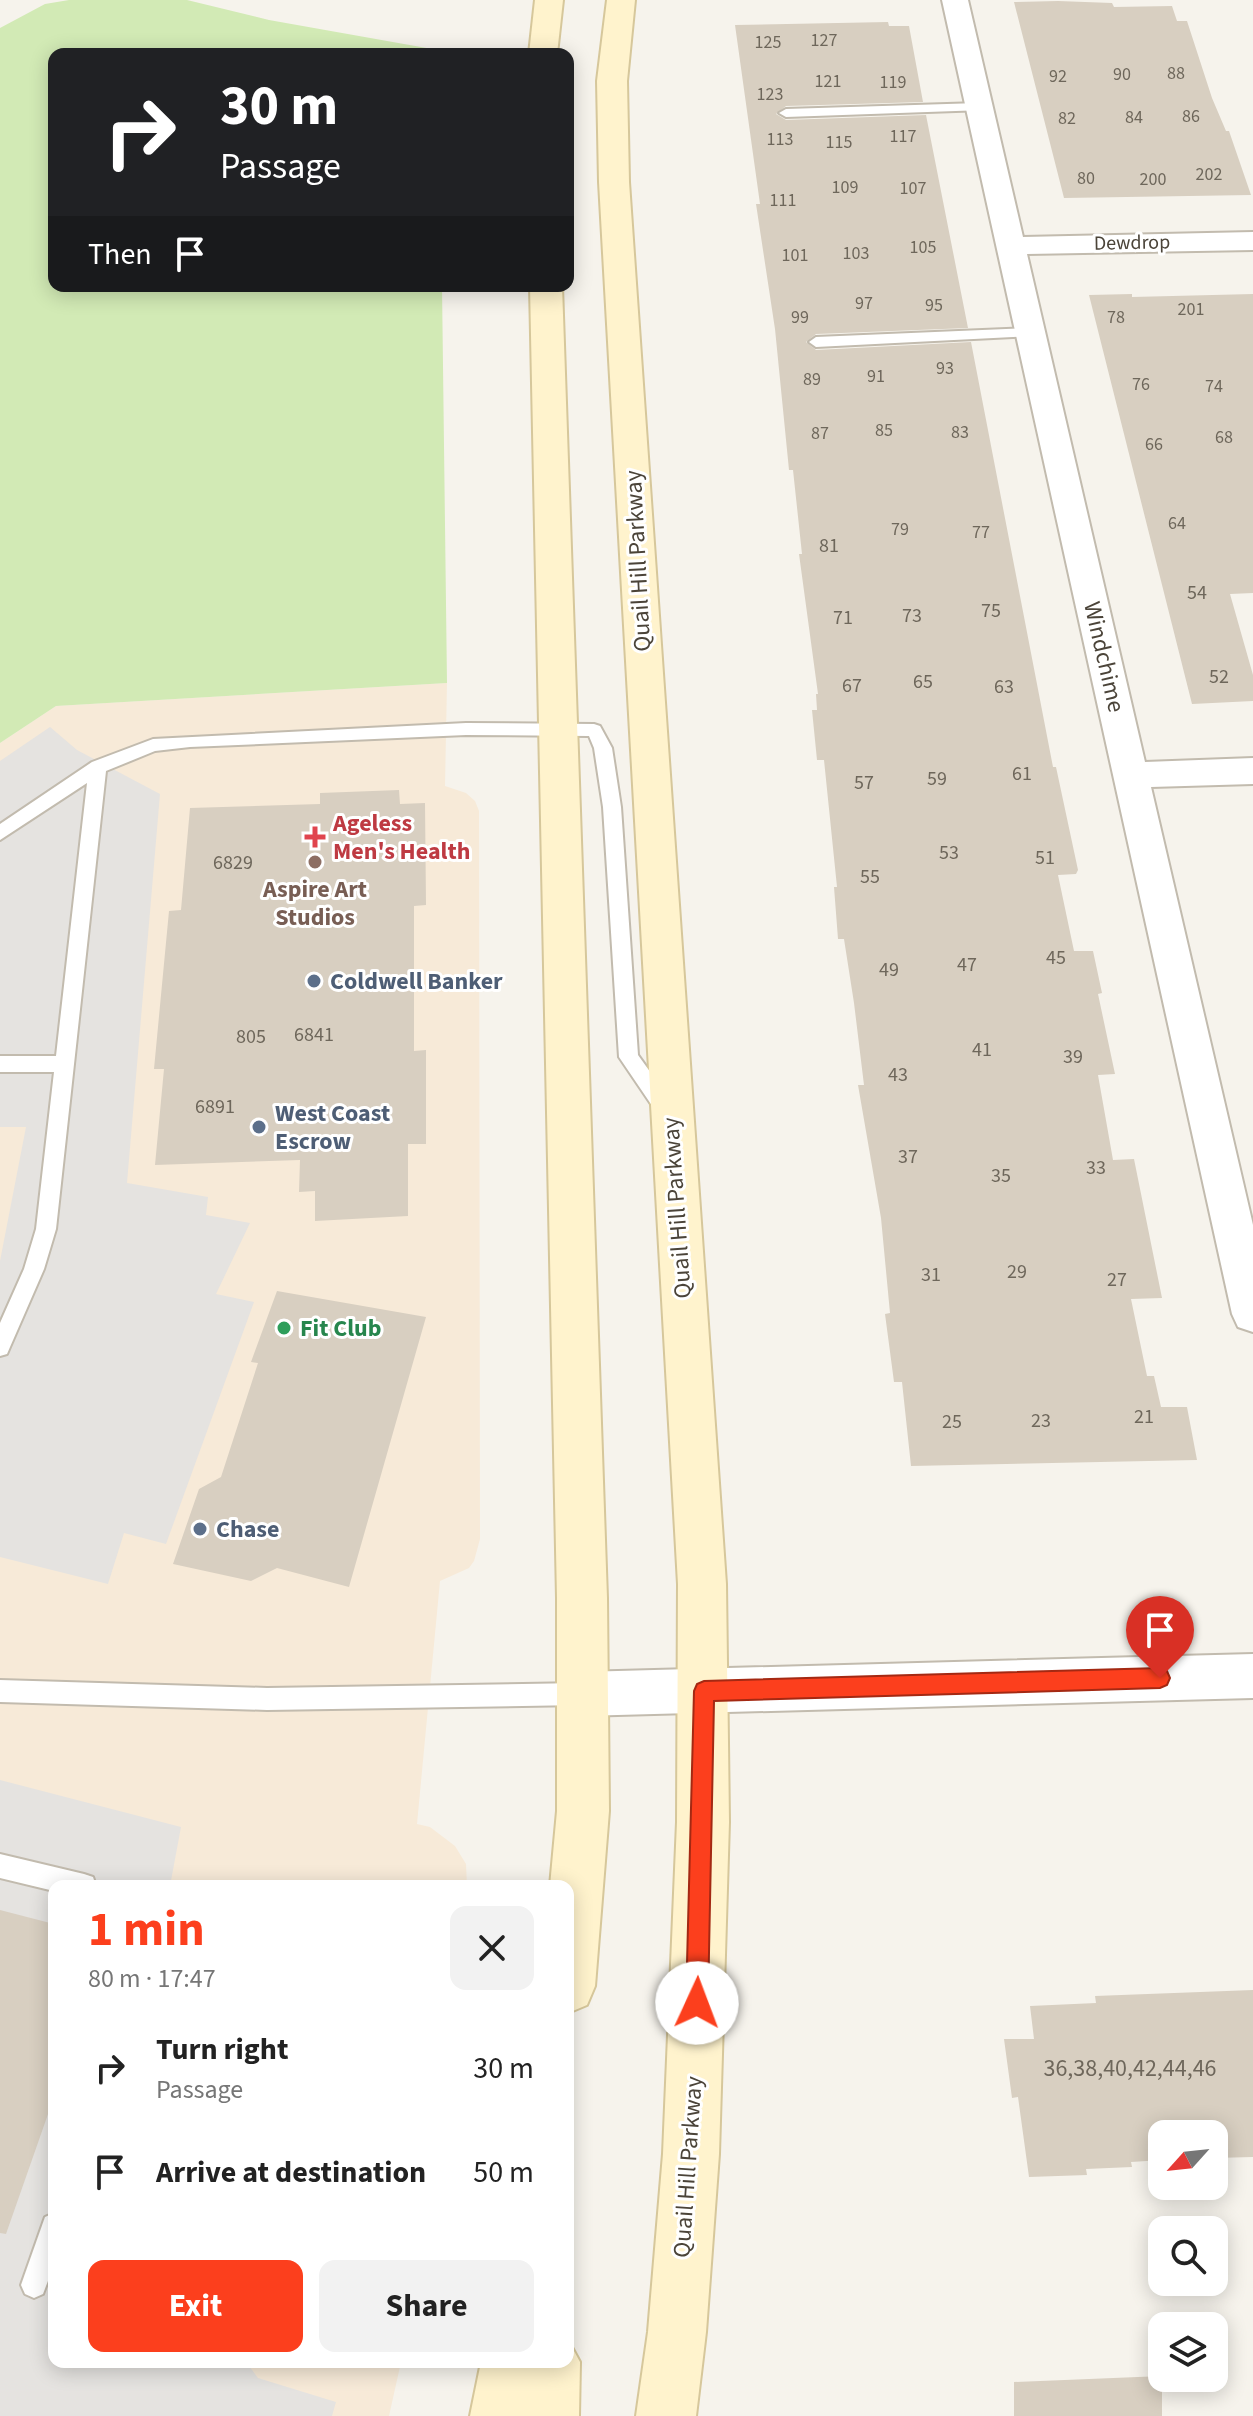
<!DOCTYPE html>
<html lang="en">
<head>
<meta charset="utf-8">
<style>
  :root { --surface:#fff; --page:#f2f2f2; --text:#222; --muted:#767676; --accent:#fc3f1d }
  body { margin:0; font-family:"Source Sans 3",sans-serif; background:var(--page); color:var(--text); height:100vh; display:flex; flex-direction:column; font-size:30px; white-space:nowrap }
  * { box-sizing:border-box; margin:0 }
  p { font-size:26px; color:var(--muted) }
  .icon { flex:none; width:44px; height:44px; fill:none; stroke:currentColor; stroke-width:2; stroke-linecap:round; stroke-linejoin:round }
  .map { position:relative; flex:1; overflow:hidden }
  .side { position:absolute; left:48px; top:1880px; width:526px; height:488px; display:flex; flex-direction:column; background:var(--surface); border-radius:16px; box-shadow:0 4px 20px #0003 }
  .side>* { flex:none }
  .guide { position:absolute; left:48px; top:48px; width:526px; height:244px; border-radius:16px; box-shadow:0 4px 20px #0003; background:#202124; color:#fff; overflow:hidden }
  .needle { width:52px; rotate:243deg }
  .fabs { position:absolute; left:1148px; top:2120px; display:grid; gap:16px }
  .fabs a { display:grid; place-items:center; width:80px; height:80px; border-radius:16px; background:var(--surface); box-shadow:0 4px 20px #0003; font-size:40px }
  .pin { position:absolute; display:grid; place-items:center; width:68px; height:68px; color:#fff; margin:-82px -34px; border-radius:50% 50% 50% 0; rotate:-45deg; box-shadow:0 0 8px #0007 }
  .pin .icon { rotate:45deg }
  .me { position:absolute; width:88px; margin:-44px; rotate:2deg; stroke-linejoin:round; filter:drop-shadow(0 0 6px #0008) }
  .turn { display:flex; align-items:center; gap:28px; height:168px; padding:0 40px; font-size:36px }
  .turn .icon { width:104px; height:104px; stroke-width:2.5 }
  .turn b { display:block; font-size:56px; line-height:68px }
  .then { display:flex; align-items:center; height:76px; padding:0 40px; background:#0003; gap:16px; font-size:30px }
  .round { display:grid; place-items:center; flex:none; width:84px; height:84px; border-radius:16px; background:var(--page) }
  .head { display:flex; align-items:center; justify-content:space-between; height:136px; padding:0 40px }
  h1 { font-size:48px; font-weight:700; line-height:60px; color:var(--accent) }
  .button { display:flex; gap:16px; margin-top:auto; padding:16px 40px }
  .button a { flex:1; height:92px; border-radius:16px; background:var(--accent); color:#fff; font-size:32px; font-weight:700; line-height:92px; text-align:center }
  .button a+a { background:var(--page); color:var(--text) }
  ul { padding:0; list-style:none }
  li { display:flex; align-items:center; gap:24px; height:104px; padding:0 40px }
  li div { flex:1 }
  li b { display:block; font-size:30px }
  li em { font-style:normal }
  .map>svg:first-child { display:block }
  .commercial { fill:#f7ead8 }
  .green { fill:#d2eab5 }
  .parking { fill:#e5e3e0 }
  .building { fill:#d8cfc1 }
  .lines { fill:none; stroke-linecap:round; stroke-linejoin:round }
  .lane-casing { stroke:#c2bbae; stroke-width:4 }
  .street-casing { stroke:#c2bbae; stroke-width:4 }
  .secondary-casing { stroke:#d6c79b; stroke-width:4 }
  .lane { fill:#fff; fill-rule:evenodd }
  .street { fill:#fff; fill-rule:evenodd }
  .secondary { fill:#fff3cd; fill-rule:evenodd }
  .route { fill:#fc3f1d; stroke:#a42913; stroke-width:2 }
  .health-dot { fill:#e0444e; stroke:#fff; stroke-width:3 }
  .education-dot { fill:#8d6e63; stroke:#fff; stroke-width:3 }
  .service-dot { fill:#5c6f8a; stroke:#fff; stroke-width:3 }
  .leisure-dot { fill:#2e9e5b; stroke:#fff; stroke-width:3 }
  .labels { text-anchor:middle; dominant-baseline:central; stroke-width:6; stroke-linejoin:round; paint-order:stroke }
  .far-number-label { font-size:18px; fill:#6e675b }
  .far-street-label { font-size:20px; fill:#4b4439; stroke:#fff }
  .number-label { font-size:20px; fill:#6e675b }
  .street-label { font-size:24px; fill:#4b4439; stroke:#fff }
  .health-label { font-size:24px; font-weight:bold; fill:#be3a42; stroke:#fff; text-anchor:start }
  .education-label { font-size:24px; font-weight:bold; fill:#785e54; stroke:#fff }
  .service-label { font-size:24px; font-weight:bold; fill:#4e5e75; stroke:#fff; text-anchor:start }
  .leisure-label { font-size:24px; font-weight:bold; fill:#27864d; stroke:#fff; text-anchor:start }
  .near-number-label { font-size:24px; fill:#6e675b }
</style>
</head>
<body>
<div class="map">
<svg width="1253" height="2416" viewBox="0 0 1253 2416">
  <rect width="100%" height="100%" fill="#f6f3ec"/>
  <path class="commercial" d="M447,683L445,786L466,793L475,801L479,811L480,1539L474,1561L469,1568L440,1581L417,1824L430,1827L455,1846L466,1864L467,1886H54V2362H401L389,2416H0V743L56,706Z"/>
  <path class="green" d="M69,0H187L269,20L449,52L54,54V286H442L447,683L56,706L0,743V28L45,4Z"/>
  <g class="parking">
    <path d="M50,727L77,750L160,794L127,1183L208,1197L206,1215L250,1223L216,1294L254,1302L166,1544L124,1533L108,1584L0,1557V1261L26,1127H0V761Z"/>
    <path d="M0,1780L181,1827L170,1886H54V2362H246L258,2378L336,2402L332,2416H0Z"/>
  </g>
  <g class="building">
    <path d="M1058,1L1112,3L1114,7L1172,6L1177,21H1187L1212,98L1226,131H1229L1251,195L1064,198L1014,2Z"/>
    <path d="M888,22L889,26H909L923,102L786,106L776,114L786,120L926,115L968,328L816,334L806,342L816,350L971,342L1053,767H1056L1078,870L1076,874L1058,875L1074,951H1093L1102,993L1098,994L1115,1074L1098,1075L1113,1160L1134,1159L1162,1298L1131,1299L1147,1376H1154L1161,1407H1187L1197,1460L911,1466L902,1382H894L885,1314L890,1313L881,1218L858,1085H864L854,1003L844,939H838L834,887H837L824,760H817L812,710H817L816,694H818L799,554H802L793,470H789L775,329L756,204H760L735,25Z"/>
    <path d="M1132,294V297L1253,294V593L1230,594L1253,675V701L1192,704L1089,295Z"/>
    <path d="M399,790L400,804L425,803L426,905L414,906V1051L426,1050V1144H408V1216L315,1221V1191L299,1192L300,1160L155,1165L164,1069H154L169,911L181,910L190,808L320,804V793Z"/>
    <path d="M277,1291L426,1317L349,1587L277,1568L251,1581L173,1564L199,1489L221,1477L258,1363L251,1362Z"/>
    <path d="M0,1910L54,1924V2097L6,2234L0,2233Z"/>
    <path d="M1253,1990V2157L1214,2158V2134H1162V2160L1131,2162L1132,2167L1086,2169L1087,2175L1029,2177L1018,2097L1012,2098L1004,2039H1034L1030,2006L1096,2003L1095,1996Z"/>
    <path d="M1162,2376V2416H1014V2382Z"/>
  </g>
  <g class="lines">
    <defs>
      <g id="lane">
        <path d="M979,103L986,107L984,110L786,117L779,113L786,109Z"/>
        <path d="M1030,328L1037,333L1035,336L816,347L809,342L816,337Z"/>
        <path d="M466,723L594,724L600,726L612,748L621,807L638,1055L671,1101L674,1107L671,1113H657L619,1057L603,807L594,748L589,736L466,735L190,747L155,751L106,771L56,1229L44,1269L10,1347L7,1354L0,1356V1323L24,1269L36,1229L54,1072H0V1056H56L87,783L0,840V824L92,762L153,739Z"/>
        <path d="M0,1680L267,1688L581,1683L589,1686L592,1694L589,1702L581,1705L267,1710L0,1702Z"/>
        <path d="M0,1854L84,1874L93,1877L96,1886H54V1891L0,1878Z"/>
        <path d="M54,2213V2265L43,2294L34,2298L25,2294L21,2285L45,2217Z"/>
      </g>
      <g id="street">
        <path d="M942,0H968L1023,237L1253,232V250L1027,254L1145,762L1253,758V784L1151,787L1253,1225V1332L1238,1327L1232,1314Z"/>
        <path d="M1253,1654V1698L581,1716L565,1710L558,1694L565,1678L581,1672Z"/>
      </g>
      <g id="secondary">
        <path d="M535,0H563L557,54H529Z"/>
        <path d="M607,0H635L627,81L629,182L726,1584L729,1822L719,2154L706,2332L696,2416H636L648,2332L663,2154L677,1822L678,1584L599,182L597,81Z"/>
        <path d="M530,286H562L607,1598L609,1811L595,1986L587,2005L568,2013V1886H550L557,1811V1598Z"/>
        <path d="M568,2340L580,2362L579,2416H470L481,2362H568Z"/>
      </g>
    </defs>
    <use href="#lane" class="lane-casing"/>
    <use href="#street" class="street-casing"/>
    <use href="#secondary" class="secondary-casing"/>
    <use href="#lane" class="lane"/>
    <use href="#street" class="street"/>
    <use href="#secondary" class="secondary"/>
  </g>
  <path class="route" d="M1160,1668L1167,1671L1170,1678L1167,1685L1160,1688L714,1701L708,2003L705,2011L697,2015L689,2011L686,2003L694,1691L697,1684L704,1681Z"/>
  <path class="health-dot" d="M311 825h8v8h8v8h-8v8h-8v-8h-8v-8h8z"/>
  <circle class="education-dot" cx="315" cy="862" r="8"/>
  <g class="service-dot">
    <circle cx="314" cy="981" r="8"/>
    <circle cx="259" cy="1127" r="8"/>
    <circle cx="200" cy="1529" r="8"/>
  </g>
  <circle class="leisure-dot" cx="284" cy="1328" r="8"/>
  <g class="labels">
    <g class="far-number-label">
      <text x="824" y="40">127</text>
      <text x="768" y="42">125</text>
      <text x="1176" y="73">88</text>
      <text x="1122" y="74">90</text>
      <text x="1058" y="76">92</text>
      <text x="828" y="81">121</text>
      <text x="893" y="82">119</text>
      <text x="770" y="94">123</text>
      <text x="1191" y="116">86</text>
      <text x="1134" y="117">84</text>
      <text x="1067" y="118">82</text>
      <text x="903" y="136">117</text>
      <text x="780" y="139">113</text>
      <text x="839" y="142">115</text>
      <text x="1209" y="174">202</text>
      <text x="1086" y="178">80</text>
      <text x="1153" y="179">200</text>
      <text x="845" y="187">109</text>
      <text x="913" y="188">107</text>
      <text x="783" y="200">111</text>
      <text x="923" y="247">105</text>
      <text x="856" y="253">103</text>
      <text x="795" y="255">101</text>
      <text x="864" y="303">97</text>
      <text x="934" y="305">95</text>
      <text x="1191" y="309">201</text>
      <text x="800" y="317">99</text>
      <text x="1116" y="317">78</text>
      <text x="945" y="368">93</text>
      <text x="876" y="376">91</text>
      <text x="812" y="379">89</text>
      <text x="1141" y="384">76</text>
      <text x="1214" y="386">74</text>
      <text x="884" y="430">85</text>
      <text x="960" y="432">83</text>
      <text x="820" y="433">87</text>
      <text x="1224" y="437">68</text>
      <text x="1154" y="444">66</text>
      <text x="1177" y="523">64</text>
      <text x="900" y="529">79</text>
      <text x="981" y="532">77</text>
    </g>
    <g class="far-street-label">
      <text transform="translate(1132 243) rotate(-1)">Dewdrop</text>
    </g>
    <g class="number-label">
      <text x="829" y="546">81</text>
      <text x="1197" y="593">54</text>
      <text x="991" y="611">75</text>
      <text x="912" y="616">73</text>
      <text x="843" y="618">71</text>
      <text x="1219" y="677">52</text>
      <text x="923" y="682">65</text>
      <text x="852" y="686">67</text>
      <text x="1004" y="687">63</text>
      <text x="1022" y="774">61</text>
      <text x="937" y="779">59</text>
      <text x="864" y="783">57</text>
      <text x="949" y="853">53</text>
      <text x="1045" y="858">51</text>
      <text x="233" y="863">6829</text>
      <text x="870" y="877">55</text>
      <text x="1056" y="958">45</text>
      <text x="967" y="965">47</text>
      <text x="889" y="970">49</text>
      <text x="314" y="1035">6841</text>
      <text x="251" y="1037">805</text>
      <text x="982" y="1050">41</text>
      <text x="1073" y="1057">39</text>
      <text x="898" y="1075">43</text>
      <text x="215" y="1107">6891</text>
      <text x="908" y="1157">37</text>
      <text x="1096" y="1168">33</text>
      <text x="1001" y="1176">35</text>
      <text x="1017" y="1272">29</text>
      <text x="931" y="1275">31</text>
      <text x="1117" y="1280">27</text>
      <text x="1144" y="1417">21</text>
      <text x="1041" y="1421">23</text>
      <text x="952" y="1422">25</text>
    </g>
    <g class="street-label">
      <text transform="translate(638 561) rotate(-93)">Quail Hill Parkway</text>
      <text transform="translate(1104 657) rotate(77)">Windchime</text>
      <text transform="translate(677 1208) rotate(-94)">Quail Hill Parkway</text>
      <text transform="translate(688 2167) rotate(-86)">Quail Hill Parkway</text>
    </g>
    <g class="health-label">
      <text x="333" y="823">Ageless<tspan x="333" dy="28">Men's Health</tspan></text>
    </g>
    <g class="education-label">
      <text x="315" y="889">Aspire Art<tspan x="315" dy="28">Studios</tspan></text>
    </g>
    <g class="service-label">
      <text x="330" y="981">Coldwell Banker</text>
      <text x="275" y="1113">West Coast<tspan x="275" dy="28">Escrow</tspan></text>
      <text x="216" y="1529">Chase</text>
    </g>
    <g class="leisure-label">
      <text x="300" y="1328">Fit Club</text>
    </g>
    <g class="near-number-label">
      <text x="1130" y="2068">36,38,40,42,44,46</text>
    </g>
  </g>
</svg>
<div class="fabs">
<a><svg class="needle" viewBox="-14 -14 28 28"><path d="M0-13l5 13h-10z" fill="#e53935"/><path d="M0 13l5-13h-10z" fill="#767676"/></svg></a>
<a><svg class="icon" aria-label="search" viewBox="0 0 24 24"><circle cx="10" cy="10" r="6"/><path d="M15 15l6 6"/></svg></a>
<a><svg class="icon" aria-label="layers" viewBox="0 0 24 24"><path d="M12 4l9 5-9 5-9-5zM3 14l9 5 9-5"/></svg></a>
</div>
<div class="pin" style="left:1160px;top:1678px;background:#d93025"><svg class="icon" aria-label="arrive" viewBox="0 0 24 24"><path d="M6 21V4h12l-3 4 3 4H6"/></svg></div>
<svg class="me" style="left:697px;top:2003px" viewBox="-20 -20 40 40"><circle r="19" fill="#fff"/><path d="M0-13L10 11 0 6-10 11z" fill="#fc3f1d"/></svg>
<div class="guide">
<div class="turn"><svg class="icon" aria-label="right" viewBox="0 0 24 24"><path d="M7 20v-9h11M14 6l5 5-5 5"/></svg><div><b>30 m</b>Passage</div></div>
<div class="then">Then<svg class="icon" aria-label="arrive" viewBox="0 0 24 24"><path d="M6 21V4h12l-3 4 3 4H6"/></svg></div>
</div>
<section class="side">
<div class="head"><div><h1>1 min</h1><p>80 m · 17:47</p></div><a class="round"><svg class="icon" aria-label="close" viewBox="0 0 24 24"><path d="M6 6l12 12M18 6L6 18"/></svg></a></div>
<ul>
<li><svg class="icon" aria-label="right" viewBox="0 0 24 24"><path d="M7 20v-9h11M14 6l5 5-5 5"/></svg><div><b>Turn right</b><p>Passage</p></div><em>30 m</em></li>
<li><svg class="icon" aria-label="arrive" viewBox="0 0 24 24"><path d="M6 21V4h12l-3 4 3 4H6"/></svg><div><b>Arrive at destination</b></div><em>50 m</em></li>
</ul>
<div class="button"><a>Exit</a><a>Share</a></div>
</section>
</div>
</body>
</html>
